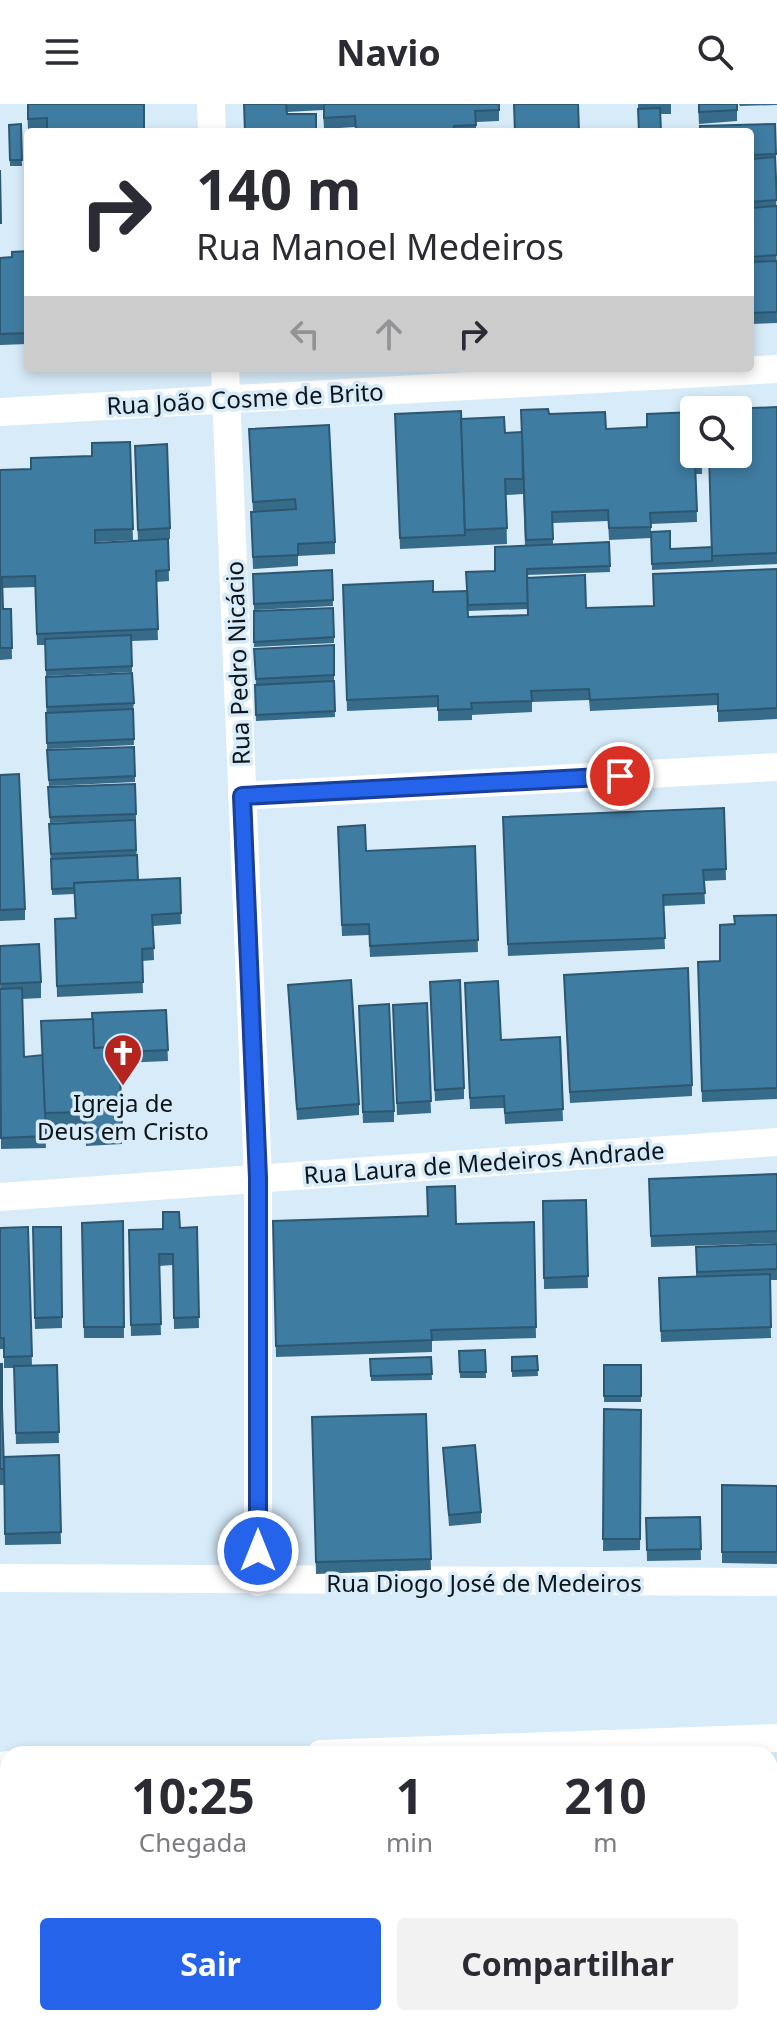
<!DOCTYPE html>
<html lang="pt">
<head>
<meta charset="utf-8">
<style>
  :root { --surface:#fff; --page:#f2f2f3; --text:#2b2b33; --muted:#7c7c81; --accent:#2563eb }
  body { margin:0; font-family:"Noto Sans",sans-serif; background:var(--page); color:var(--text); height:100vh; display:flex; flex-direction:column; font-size:30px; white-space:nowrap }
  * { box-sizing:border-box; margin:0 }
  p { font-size:26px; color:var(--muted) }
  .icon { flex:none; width:44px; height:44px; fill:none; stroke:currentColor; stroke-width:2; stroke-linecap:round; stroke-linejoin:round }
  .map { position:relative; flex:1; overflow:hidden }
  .drawer { position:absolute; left:0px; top:1642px; width:778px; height:280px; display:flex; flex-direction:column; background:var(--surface); border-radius:24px 24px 0 0; box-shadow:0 4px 12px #0003 }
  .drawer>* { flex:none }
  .banner { position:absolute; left:24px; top:24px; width:730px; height:244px; border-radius:8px; box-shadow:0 4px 12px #0003; background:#fff; color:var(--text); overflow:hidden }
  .tools { position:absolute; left:680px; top:292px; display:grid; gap:16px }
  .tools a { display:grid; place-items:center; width:72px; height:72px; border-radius:8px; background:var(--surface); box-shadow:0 4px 12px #0003; font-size:40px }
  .pin { position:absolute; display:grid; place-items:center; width:68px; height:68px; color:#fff; margin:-34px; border:4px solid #fff; border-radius:50%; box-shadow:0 2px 8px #0007 }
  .me { position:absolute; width:88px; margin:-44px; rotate:0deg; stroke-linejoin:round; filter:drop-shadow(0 0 6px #0008) }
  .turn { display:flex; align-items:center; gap:28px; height:168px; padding:0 40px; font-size:36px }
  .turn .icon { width:104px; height:104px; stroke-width:2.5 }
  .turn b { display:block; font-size:56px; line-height:68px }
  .lanes { display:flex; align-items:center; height:76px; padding:0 40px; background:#0003; justify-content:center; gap:40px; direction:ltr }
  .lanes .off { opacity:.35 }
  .eta { display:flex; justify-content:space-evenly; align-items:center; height:136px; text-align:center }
  .eta b { font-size:48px; font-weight:700; line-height:56px }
  .primary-button { display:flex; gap:16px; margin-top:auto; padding:16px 40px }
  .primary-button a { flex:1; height:92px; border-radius:8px; background:var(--accent); color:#fff; font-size:32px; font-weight:700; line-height:92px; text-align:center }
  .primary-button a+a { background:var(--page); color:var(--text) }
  header { display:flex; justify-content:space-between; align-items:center; height:104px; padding:0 40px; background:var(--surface); font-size:36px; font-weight:700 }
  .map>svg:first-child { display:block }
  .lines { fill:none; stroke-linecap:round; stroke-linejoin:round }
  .minor { stroke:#fff; stroke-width:28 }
  .wall { fill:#366b8a; fill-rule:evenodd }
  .building { fill:#3f7ca1; stroke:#2c5771; stroke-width:2 }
  .route-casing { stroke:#184099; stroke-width:20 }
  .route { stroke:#2563eb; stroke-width:14 }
  .labels { text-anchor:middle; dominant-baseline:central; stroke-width:7; stroke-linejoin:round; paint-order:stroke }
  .street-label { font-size:24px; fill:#0e151a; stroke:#d7ebf9 }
  .poi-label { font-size:24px; fill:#0e151a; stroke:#d7ebf9 }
</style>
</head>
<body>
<header><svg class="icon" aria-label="menu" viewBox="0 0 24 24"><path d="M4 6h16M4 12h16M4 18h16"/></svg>Navio<svg class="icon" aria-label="search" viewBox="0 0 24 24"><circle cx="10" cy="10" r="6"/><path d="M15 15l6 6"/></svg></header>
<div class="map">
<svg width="777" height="1922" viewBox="0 0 777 1922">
  <rect width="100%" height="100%" fill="#d7ebf9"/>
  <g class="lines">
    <g class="minor">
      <path d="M211,0L212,28"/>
      <path d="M225,264L258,1074V1478"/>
      <path d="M0,308L777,265"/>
      <path d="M242,692L777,663"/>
      <path d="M0,1093L777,1038"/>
      <path d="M0,1474L777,1478"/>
      <path d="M321,1650L777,1634"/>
      <path d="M0,1662L8,1661"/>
      <path d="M770,1834L777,1825"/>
      <path d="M568,1922L586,1914"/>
      <path d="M696,1922L703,1914"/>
    </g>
  </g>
  <g class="wall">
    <path d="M27,0L144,28L28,26Z"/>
    <path d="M244,0H499V17L476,18V28H355V23L324,25L323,6L287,8V10Z"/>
    <path d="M638,0H671V10H660L639,28Z"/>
    <path d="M698,0H737V17L699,20Z"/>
    <path d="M739,0H777V1L740,2Z"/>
    <path d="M21,20L22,62H10L9,21Z"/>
    <path d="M750,28L776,50L777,219L750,220Z"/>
    <path d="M28,147V240L0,241V154L12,153Z"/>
    <path d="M777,303V460L652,466L651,428L670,445L711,443Z"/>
    <path d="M395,310L461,315L505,329L521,328L549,310L606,325L702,358V370H696L697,418L651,420V434L609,436L608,417L553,419V440L609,438L610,468L527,471V485L586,504L653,502L777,465V615L718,618V601L590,607L589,596L532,598V608L472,611V616L438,617V603L347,607L343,481L433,488L467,487L495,467L525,442L523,389V390L506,391L507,440L400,445ZM528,505V511L468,513V507Z"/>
    <path d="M249,325L335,438V450L298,452V462L253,465L251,408H253Z"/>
    <path d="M130,338L133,436L95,438V439L138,437L135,353L170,424V435H168L169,477L156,478L158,536L132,537V568L46,572L45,541H37L35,483L2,484L3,505H11L12,555L0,556V366L31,365L92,352Z"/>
    <path d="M332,466L333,502L254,506L253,470Z"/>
    <path d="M254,507L334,533V539L254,543Z"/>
    <path d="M334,541V577L256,581L254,545Z"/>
    <path d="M46,573L134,599L133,605L134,641L47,645Z"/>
    <path d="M334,577L335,613L256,617L255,581Z"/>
    <path d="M47,646L135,672V678L49,682Z"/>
    <path d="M0,671L25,805V816L0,817Z"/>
    <path d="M135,680L136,716L50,719L48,683Z"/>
    <path d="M724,704L726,776L704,777L705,800L663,802L665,845L508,852L503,713Z"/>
    <path d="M135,716L138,776L180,774L181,820L153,822L154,856L142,857L143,889L57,893L55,815L75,814L74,790L52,791L49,720Z"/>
    <path d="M338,723L366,747L475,742L478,848L370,853L369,831L342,832Z"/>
    <path d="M777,811V995L702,998L698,858L720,857L734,820Z"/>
    <path d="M0,842L41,878V894L22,895L24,953L42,951L41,917L92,915L166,906L168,957L120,959L122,1040L86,1042L85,1024L45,1025L46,1044L1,1045Z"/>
    <path d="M288,881L359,1000V1011L297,1016Z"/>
    <path d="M564,882L692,981V992L570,999Z"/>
    <path d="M430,889L464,984V995L435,997Z"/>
    <path d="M465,891L501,936L560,933L563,1017L505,1020L504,1004L470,1005Z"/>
    <path d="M427,899L431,1009L397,1011L393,912Z"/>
    <path d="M359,913L394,1007V1018L363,1019Z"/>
    <path d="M777,1070V1139L651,1143L649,1075Z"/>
    <path d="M586,1096L588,1184L544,1185L543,1097Z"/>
    <path d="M123,1117L124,1234H84L82,1119Z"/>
    <path d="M273,1117L456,1120L534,1118L536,1234L432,1237V1248L276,1253Z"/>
    <path d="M28,1123L32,1262L57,1261L59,1339L16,1340L14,1264H4V1245H0V1124Z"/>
    <path d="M33,1123H61L62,1224L35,1225Z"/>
    <path d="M197,1123L199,1224L174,1225L173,1161L159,1162L161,1231L131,1232L129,1126Z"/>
    <path d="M777,1140V1176H770L771,1234L661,1238L659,1174L696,1173V1143Z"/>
    <path d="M485,1246L486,1274H460L459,1247Z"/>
    <path d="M537,1252L538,1272L512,1273V1253Z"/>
    <path d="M431,1253L432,1276L371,1277L370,1255Z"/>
    <path d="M0,1260L4,1353L59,1351L61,1440L5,1441L4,1381H0Z"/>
    <rect x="604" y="1261" width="37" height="37"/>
    <path d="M604,1305L641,1306L640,1446L603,1447Z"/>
    <path d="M426,1310L431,1466L316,1470L312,1313Z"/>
    <path d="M443,1344L481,1408V1419L449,1422Z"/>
    <path d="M722,1381L777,1382V1460L722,1459Z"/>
    <path d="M700,1413L701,1456L647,1457L646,1414Z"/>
  </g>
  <g class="building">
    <path d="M28,0H144V28H47V14L28,15Z"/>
    <path d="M244,0H286L287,10H316V28H245Z"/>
    <path d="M324,0H499V6L475,7L476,21L454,22V28H390V25L356,27L355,12L324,14Z"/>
    <path d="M514,0H578L579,28H515Z"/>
    <path d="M699,0H737V6L699,8Z"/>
    <path d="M660,4L661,28H639L638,5Z"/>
    <path d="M21,20L22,56H10L9,21Z"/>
    <path d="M775,20L776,50L750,51V28H700V22Z"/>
    <path d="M775,53L777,96L750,98V55Z"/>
    <path d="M0,66L1,119H0Z"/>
    <path d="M777,102V151L750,153V104Z"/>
    <path d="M28,147V229L0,230V154L12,153V148Z"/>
    <path d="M777,157V208L750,209V158Z"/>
    <path d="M777,303V449L712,452L709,350H738V306H707Z"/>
    <path d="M548,305L549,310L605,308L606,325L647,323V310L694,308V350H701L702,358L695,359L697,407L650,409L651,423L609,424L608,406L552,408L553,435L526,436L521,306Z"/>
    <path d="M461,307L465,431L400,434L395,310Z"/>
    <path d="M504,313L505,329L522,328L523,375H505L507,424L465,426L461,315Z"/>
    <path d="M329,321L335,438L298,440V451L253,453L251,408L296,405L295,395L253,398L249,325Z"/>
    <path d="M130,338L133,425L95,426V439L168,435L169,466L156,467L158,525L37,530L35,472L2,473L3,505H11L12,544H0V366L31,365V354L92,352V339Z"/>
    <path d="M167,340L170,424L138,426L135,342Z"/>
    <path d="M670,427V445L712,443V457L652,460L651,428Z"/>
    <path d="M609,438L610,462L527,465L528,499L468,501L466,468L495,467V443Z"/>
    <path d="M777,465V604L718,607V590L590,596L589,585L531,587L532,597L471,599L472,605L438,606V592L347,596L343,481L433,477V488L467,487L468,513L528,511L527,474L585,471L586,504L654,502L653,470Z"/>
    <path d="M332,466L333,496L254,500L253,470Z"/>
    <path d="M333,504L334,533L254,538V507Z"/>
    <path d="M131,531L132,562L46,566L45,535Z"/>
    <path d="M334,541V571L256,575L254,545Z"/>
    <path d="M132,569L134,599L47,603L46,573Z"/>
    <path d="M334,577L335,607L256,611L255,581Z"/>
    <path d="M133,605L134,635L47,639L46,609Z"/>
    <path d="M134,643L135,672L49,676L47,646Z"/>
    <path d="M19,670L25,805L0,806V671Z"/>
    <path d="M135,680L136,710L50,713L48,683Z"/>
    <path d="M724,704L726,765L703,766L705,789L663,791L665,834L508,840L503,713Z"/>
    <path d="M135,716L136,746L51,750L49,720Z"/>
    <path d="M365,721L366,747L475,742L478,836L370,842L369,820L342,821L338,723Z"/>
    <path d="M137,751L138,776L74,779V784L52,785L51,755Z"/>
    <path d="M180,774L181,809L152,811L154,844L142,845L143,878L57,882L55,815L76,814L74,779Z"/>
    <path d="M777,811V984L702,987L698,858L720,857V821L735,820L734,812Z"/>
    <path d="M39,840L41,878L0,880V842Z"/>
    <path d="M688,864L692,981L570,988L564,871Z"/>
    <path d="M351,876L359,1000L297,1005L288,881Z"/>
    <path d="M460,876L464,984L435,986L430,878Z"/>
    <path d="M498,877L501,936L560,933L563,1005L505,1009L504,992L470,994L465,879Z"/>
    <path d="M22,884L24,953L43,951L46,1032L1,1034L0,885Z"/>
    <path d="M427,899L431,997L397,999L393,901Z"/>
    <path d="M389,900L394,1007L363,1008L359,902Z"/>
    <path d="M166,906L168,946L119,948V943L94,944L92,909Z"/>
    <path d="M93,915L94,944L119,943L122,1024L86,1026L85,1008L45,1009L41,917Z"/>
    <path d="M777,1070V1127L651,1132L649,1075Z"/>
    <path d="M455,1082L456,1120L534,1118L536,1223L431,1226L432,1236L276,1242L273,1117L428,1112L427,1083Z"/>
    <path d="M586,1096L588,1172L544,1174L543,1097Z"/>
    <path d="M163,1108H179L180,1124L197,1123L199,1213L174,1214L173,1150H159L161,1220L131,1221L129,1126L163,1125Z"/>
    <path d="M123,1117L124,1223H84L82,1119Z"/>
    <path d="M28,1123L32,1252L4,1253V1234H0V1124Z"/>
    <path d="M33,1123H61L62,1213L35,1214Z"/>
    <path d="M777,1140V1165L697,1168L696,1143Z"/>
    <path d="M770,1170L771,1223L661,1227L659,1174Z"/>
    <path d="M485,1246L486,1268H460L459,1247Z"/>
    <path d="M537,1252L538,1266L512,1267V1253Z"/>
    <path d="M431,1253L432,1270L371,1272L370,1255Z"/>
    <path d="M0,1260H2V1303L0,1304Z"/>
    <path d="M57,1261L59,1328L16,1329L14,1262Z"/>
    <rect x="604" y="1261" width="37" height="31"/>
    <path d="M2,1303L4,1365H0V1304Z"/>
    <path d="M604,1305L641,1306L640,1435H603Z"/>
    <path d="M426,1310L431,1455L316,1458L312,1313Z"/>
    <path d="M475,1341L481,1408L449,1411L443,1344Z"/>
    <path d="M59,1351L61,1428L5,1430L4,1353Z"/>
    <path d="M722,1381L777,1382V1448H722Z"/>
    <path d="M700,1413L701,1445L647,1446L646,1414Z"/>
  </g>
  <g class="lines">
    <defs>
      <path id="route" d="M258,1447V1074L242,692L620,672"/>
    </defs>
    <use href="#route" class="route-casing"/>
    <use href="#route" class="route"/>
  </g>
  <defs>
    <symbol id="church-pin" viewBox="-11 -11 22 30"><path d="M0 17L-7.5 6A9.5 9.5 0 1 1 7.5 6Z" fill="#b42520" stroke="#d7ebf9"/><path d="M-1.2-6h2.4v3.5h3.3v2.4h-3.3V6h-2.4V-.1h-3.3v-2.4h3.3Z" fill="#fff"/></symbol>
  </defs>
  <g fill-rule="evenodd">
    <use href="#church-pin" x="101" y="927" width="44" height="60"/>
  </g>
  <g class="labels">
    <g class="street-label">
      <text transform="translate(245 294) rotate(-3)">Rua João Cosme de Brito</text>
      <text transform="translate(237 559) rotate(-92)">Rua Pedro Nicácio</text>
      <text transform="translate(484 1058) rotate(-4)">Rua Laura de Medeiros Andrade</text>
      <text x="484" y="1478">Rua Diogo José de Medeiros</text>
    </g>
    <g class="poi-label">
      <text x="123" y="998">Igreja de<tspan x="123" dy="28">Deus em Cristo</tspan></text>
    </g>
  </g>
</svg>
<div class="tools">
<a><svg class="icon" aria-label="search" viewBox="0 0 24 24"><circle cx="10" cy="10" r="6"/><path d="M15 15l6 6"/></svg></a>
</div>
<div class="pin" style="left:620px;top:672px;background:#d93025"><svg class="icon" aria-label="arrive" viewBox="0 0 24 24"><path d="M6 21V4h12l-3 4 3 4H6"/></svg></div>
<svg class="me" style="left:258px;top:1447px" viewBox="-20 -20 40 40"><circle r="17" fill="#2563eb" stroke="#fff" stroke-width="3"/><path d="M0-11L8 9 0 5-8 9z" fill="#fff"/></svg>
<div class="banner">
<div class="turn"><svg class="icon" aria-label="right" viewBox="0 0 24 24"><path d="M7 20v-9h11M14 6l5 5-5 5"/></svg><div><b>140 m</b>Rua Manoel Medeiros</div></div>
<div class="lanes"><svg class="icon off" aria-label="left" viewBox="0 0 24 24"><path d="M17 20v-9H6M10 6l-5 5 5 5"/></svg><svg class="icon off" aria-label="ahead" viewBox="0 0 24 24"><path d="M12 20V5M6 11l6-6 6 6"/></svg><svg class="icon" aria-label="right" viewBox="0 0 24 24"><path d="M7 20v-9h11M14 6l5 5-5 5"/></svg></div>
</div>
<section class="drawer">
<div class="eta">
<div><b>10:25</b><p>Chegada</p></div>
<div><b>1</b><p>min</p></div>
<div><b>210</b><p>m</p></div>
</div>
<div class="primary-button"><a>Sair</a><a>Compartilhar</a></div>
</section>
</div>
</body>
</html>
